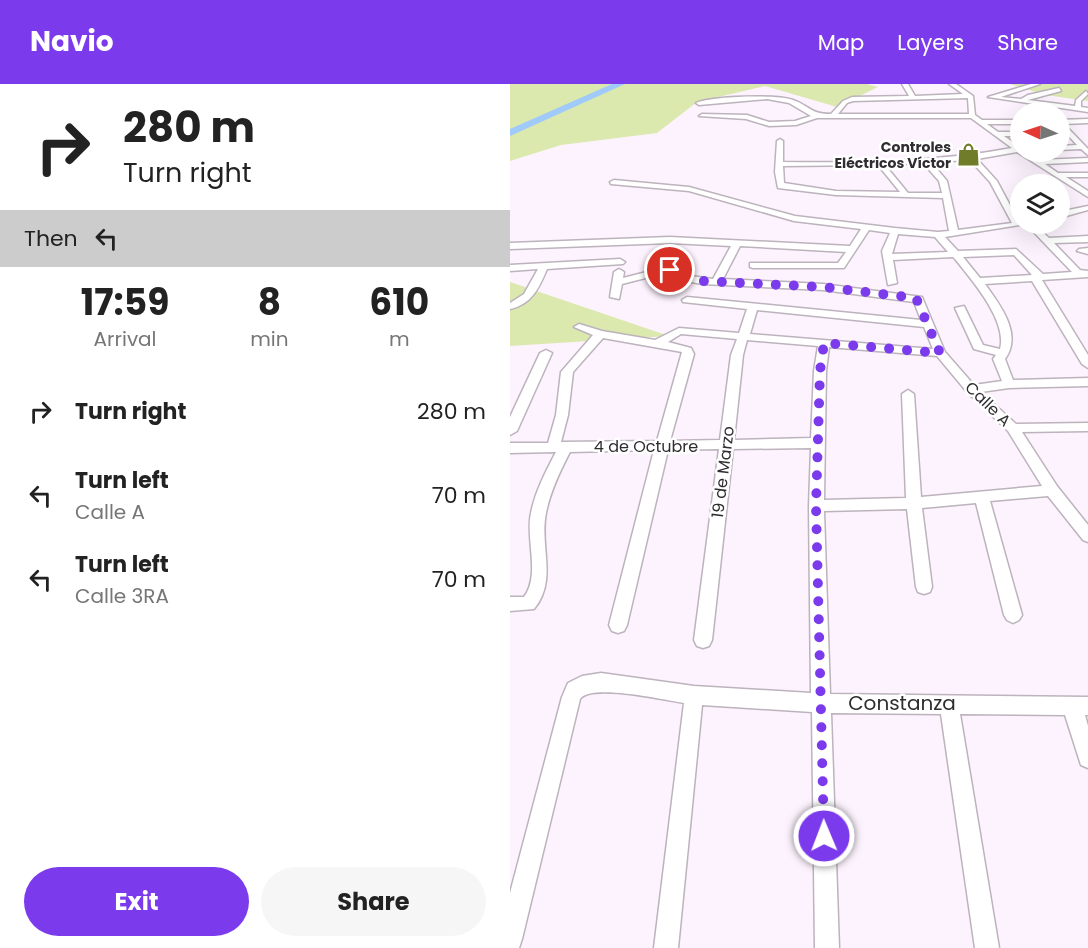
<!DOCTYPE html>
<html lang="en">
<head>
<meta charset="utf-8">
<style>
  :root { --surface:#fff; --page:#f6f6f6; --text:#222; --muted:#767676; --accent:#7c3aed }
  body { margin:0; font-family:Poppins,sans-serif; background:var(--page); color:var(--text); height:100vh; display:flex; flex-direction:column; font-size:22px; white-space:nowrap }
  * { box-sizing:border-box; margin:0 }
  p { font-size:20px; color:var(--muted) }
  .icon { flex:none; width:33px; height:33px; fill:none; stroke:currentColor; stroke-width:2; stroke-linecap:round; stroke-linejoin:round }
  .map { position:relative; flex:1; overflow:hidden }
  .panel { display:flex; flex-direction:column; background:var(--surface); width:510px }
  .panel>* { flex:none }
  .top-card { background:#fff; color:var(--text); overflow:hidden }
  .needle { width:39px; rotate:273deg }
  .controls { position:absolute; left:500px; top:18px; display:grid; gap:12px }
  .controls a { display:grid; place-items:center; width:60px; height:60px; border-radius:50%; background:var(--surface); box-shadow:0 6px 24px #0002; font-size:30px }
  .pin { position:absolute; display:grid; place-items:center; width:51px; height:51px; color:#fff; margin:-26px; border:3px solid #fff; border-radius:50%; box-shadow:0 2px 6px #0007 }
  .me { position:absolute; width:66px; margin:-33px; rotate:359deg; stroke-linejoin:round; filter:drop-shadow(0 0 4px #0008) }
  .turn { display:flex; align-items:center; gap:21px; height:126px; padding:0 24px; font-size:27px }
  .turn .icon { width:78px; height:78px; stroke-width:2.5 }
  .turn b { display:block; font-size:42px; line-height:51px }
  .then { display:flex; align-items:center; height:57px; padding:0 24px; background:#0003; gap:12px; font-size:22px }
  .eta { display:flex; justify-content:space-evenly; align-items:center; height:102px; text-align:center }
  .eta b { font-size:36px; font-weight:700; line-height:42px }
  .cta { display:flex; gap:12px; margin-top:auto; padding:12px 24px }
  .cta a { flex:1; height:69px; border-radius:36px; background:var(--accent); color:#fff; font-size:24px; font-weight:700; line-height:69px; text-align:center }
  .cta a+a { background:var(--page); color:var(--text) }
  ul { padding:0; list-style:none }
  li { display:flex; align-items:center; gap:18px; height:84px; padding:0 24px }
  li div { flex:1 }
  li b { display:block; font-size:22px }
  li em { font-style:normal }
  header { display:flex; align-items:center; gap:36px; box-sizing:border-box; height:84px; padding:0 30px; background:var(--accent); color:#fff }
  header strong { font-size:28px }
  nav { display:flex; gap:33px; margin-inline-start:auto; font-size:21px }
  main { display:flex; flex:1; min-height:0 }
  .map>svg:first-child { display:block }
  .green { fill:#dbe8ae }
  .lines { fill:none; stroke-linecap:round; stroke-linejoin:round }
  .river { fill:#9fcaf9; fill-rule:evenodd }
  .minor-casing { stroke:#bcb3bc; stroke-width:3 }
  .minor { fill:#fff; fill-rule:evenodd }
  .route { stroke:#7c3aed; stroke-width:10; stroke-dasharray:0 18 }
  .labels { text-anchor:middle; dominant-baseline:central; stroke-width:5; stroke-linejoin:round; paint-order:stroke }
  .far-poi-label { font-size:14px; font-weight:bold; fill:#302d31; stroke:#fff; text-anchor:end }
  .street-label { font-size:16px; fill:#302d31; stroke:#fff }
  .near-street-label { font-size:20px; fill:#302d31; stroke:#fff }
</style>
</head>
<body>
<header>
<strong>Navio</strong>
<nav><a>Map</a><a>Layers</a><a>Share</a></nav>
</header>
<main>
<section class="panel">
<div class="top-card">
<div class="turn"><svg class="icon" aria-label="right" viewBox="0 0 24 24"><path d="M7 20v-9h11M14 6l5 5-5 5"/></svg><div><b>280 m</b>Turn right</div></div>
<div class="then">Then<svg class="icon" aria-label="left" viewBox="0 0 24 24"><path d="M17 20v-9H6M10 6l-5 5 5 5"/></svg></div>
</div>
<div class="eta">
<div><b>17:59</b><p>Arrival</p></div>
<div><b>8</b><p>min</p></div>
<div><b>610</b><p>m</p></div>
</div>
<ul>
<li><svg class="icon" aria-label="right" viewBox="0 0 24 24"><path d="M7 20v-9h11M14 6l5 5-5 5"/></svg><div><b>Turn right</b></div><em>280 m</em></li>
<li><svg class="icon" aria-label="left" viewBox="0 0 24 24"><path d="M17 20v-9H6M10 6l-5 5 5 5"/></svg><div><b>Turn left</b><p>Calle A</p></div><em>70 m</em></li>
<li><svg class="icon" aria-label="left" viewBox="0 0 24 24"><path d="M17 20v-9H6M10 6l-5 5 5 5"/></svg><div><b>Turn left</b><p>Calle 3RA</p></div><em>70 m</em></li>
</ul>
<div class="cta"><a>Exit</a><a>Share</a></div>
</section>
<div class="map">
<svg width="578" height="864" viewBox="0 0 578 864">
  <rect width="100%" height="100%" fill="#fdf3fe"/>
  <g class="green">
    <path d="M0,0H357L368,3L327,23L255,2L187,18L147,49L51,61L0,77Z"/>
    <path d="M500,0H578V17L536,11Z"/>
    <path d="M0,198L159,252L0,262Z"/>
  </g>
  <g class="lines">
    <path class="river" d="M102,0H115L0,52V45Z"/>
    <defs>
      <g id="minor">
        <path d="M392,0H398L405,12L453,10L439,0H446L463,12L465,31L472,36H510V40H477L488,48H510V52H494L510,63V68H515L528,76L578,74V78L535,80L548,89H578V93H556L578,107V113L507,68L467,75L487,97L510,140H524L539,154L578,152V158L544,159L570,186L578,187V193L532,196L578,271V284L572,280L522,197L475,200C490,221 513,250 495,275L503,296L578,294V302L499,304L471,308L506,340L578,339V347L512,348L547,402L578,441V458L573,456L538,412L480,417L512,531L509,536L503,539L497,536L494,531L466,419L412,424L422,503L420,508L414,510L408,508L406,503L397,425L314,427L320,610L578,613V631H575L578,642V684L571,681L555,631L450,630L489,864H465L431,630L321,629L329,864H305L302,628L192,621L168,864H144L174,619C154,616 81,599 70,615L12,855L9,864H0V809L52,613L58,599L72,592L91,589L184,602L301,609L299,422L301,364L223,365L202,556L199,562L193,564L187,562L184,556L209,365L158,366L117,541L114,547L108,549L102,547L99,541L144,366L60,368C50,387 40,408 36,429C29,462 48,496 24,525L0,527V513H14C31,490 15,455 21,429C25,408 36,387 46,368L0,369V359H38L46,331L51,288L83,251L64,243L69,240L92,247L145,256L169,244L229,249L237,225L173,218L172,216L177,213L411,236L404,218L313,206L192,200L176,197L155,189L112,200L109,215L100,213L104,188L109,185L114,188L113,194L156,183L181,192L203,195L221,162L160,159L0,165V159L160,153L340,162L351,145L284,137L179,107L101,100L100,98L104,96L179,103L285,132L385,144L428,148L439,147L433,114L326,111L268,104L265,88L267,57L270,55L273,57V78C349,79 427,78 502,64L461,34H307L286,41L259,42L236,35L189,32L192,30L237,31L259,38L285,37L301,32L279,19L257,15L189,21L186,19C201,12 267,10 283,16C300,22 300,30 321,30L333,17L342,13L399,12ZM458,14L459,30H328L337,19L343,17ZM460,76L480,98L502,139L448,146L437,97L421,78ZM413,79L429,97L432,109H398L375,81ZM368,81L390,108L326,107L274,99L273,82ZM516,140L562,188L533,190L506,165L448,167L435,153ZM359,146L380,149L372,167L378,201L387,199L383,176L443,173L445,175C461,195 498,237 490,265L473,261L454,222L445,224L464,265L486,271L483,275L492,297L464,301L435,268L412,213L313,200L213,195L230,162L336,168L328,179H240V183L243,184H334ZM388,150L425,153L438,168L382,170ZM504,171L522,191L470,194L453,173ZM247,226L414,243L423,265L240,250ZM171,250L227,255L221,271L210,356L160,357L184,270L181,264L158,258ZM93,254L172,268L147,357L51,358L58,331L63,288ZM237,256L308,262L304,287L301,354L224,356L233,271ZM319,263L427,272L457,308L498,347L532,402L411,413L404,310L398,306L392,310L396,414L314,416L316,287Z"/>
        <path d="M521,0H530L491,13L511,15L518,11L549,4L551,7L518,16L565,22L566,16L576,7L578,10L571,17V23L578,24V28L478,13Z"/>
        <path d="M578,35V39L554,40L578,65V71L571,65L549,66V62L567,61L549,42V36Z"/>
        <path d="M578,122V126L549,134V128Z"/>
        <path d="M578,164V170L567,167L569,165Z"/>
        <path d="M110,175L115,178L113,180L37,185C29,204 22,220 0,225V219L14,210L28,185L0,187V181Z"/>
        <path d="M36,266L42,269L7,347L0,351V333L30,269Z"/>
      </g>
    </defs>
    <use href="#minor" class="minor-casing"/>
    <use href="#minor" class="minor"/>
  </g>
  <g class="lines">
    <path class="route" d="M160,186L180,195L192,197L313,203L406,214L430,269L314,259L310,287L306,422L314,752"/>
  </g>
  <defs>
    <symbol id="shop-bare" viewBox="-9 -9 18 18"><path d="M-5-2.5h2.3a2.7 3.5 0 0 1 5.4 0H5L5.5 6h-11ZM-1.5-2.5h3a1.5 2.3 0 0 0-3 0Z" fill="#707c29" stroke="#fff" stroke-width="2.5" paint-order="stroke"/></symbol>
  </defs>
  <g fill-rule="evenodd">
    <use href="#shop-bare" x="442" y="54" width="33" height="33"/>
  </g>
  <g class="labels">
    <g class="far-poi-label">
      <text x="441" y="63">Controles<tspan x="441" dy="16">Eléctricos Víctor</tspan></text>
    </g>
    <g class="street-label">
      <text transform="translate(478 320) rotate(44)">Calle A</text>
      <text x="136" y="362">4 de Octubre</text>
      <text transform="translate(213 388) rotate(-83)">19 de Marzo</text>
    </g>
    <g class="near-street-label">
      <text x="392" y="619">Constanza</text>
    </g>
  </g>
</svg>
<div class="controls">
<a><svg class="needle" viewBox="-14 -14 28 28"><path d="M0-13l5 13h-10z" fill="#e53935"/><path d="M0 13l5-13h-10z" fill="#767676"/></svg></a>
<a><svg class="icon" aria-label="layers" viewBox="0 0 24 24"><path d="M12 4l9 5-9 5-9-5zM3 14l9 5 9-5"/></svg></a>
</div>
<div class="pin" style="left:160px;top:186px;background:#d93025"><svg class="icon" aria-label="arrive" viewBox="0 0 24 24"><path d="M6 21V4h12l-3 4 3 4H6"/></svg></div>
<svg class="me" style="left:314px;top:752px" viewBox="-20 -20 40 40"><circle r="17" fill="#7c3aed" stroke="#fff" stroke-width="3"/><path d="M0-11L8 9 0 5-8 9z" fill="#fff"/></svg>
</div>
</main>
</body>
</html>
